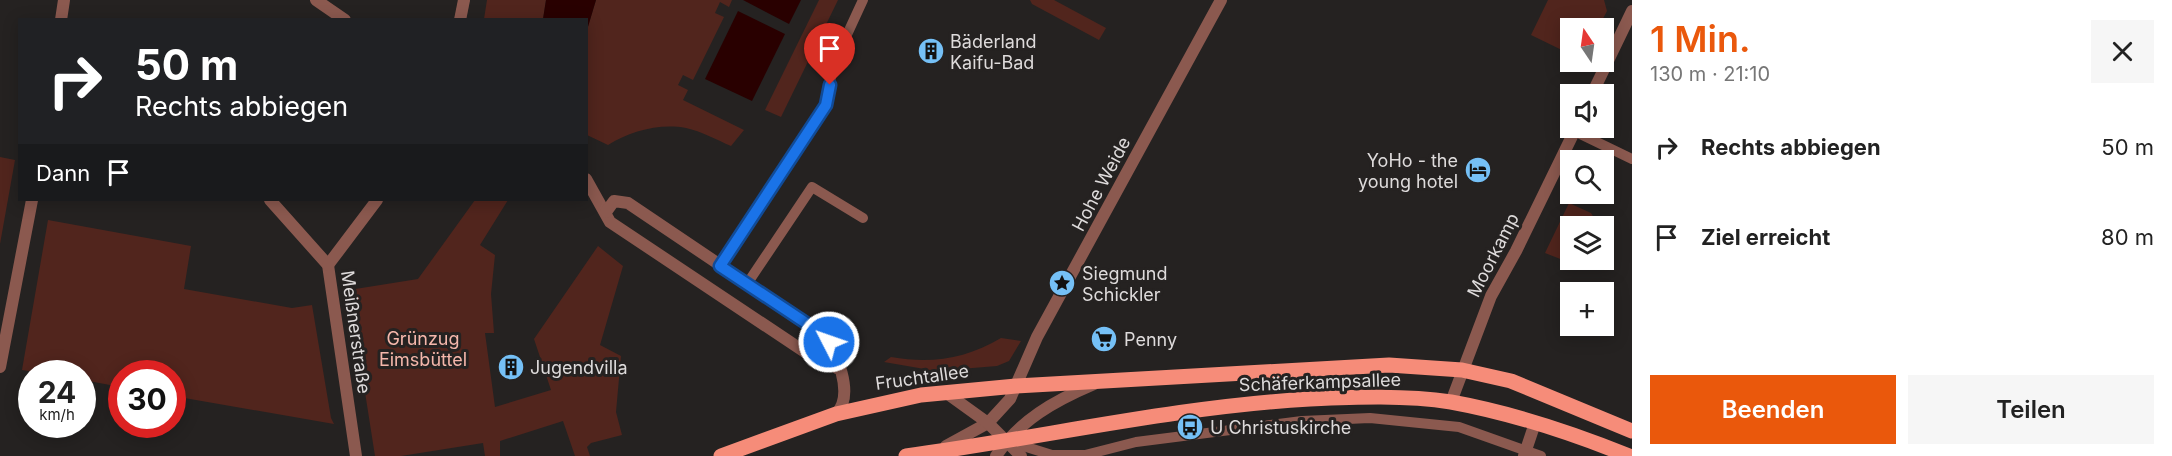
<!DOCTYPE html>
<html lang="de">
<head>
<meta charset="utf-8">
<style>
  :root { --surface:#fff; --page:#f6f6f6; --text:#222; --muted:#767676; --accent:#ea580c }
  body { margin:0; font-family:Inter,sans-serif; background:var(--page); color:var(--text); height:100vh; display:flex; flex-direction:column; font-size:22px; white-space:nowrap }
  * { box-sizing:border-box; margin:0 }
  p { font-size:20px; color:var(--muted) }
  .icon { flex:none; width:33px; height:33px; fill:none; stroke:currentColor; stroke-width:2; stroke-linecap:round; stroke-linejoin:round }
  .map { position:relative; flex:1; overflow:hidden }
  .panel { display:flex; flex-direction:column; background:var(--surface); width:540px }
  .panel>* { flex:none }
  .guide { position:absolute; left:18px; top:18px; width:570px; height:183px; border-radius:0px; box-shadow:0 3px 15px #0003; background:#202124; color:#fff; overflow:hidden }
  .needle { width:39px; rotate:347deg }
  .controls { position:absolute; left:1560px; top:18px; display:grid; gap:12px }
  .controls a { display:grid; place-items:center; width:54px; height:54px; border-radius:0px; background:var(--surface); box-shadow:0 3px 15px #0003; font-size:30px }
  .speed { position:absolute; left:18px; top:360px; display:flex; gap:12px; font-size:30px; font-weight:700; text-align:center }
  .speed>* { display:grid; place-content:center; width:78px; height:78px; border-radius:50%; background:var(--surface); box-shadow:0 3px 15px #0003; line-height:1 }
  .speed small { font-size:15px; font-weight:400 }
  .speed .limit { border:9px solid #d22; background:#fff; color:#111 }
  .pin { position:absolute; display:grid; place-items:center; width:51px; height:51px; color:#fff; margin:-62px -26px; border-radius:50% 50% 50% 0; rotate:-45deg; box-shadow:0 0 6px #0007 }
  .pin .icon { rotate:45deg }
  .me { position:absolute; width:66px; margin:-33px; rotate:311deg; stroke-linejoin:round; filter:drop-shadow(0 0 4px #0008) }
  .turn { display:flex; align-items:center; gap:21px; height:126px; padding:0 18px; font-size:27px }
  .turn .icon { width:78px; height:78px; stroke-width:2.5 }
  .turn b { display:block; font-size:42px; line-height:51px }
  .then { display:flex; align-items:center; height:57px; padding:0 18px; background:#0003; gap:12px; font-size:22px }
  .round { display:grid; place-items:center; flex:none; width:63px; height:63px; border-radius:0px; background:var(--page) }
  .overview { display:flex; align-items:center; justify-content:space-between; height:102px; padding:0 18px }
  h1 { font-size:36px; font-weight:600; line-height:45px; color:var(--accent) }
  .primary-button { display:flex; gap:12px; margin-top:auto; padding:12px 18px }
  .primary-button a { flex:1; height:69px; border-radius:0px; background:var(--accent); color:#fff; font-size:24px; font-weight:600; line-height:69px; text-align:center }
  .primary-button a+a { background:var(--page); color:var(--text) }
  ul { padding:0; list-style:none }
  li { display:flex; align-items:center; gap:18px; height:90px; padding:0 18px }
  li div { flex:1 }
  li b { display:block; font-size:22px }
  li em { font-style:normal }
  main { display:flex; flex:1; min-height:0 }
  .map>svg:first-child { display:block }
  .green { fill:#51251d }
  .water { fill:#290000 }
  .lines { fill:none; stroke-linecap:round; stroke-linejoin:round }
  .service { stroke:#8b594f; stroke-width:10 }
  .minor { stroke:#8b594f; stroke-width:12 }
  .tertiary { stroke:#8b594f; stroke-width:12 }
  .primary { stroke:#f68c79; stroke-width:15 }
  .route-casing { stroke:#114b97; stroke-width:15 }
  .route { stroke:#1a73e8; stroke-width:10 }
  .labels { text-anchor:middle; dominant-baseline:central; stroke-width:6; stroke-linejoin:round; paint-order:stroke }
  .poi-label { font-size:18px; fill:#dedbdb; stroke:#252221; text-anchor:start }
  .street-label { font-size:18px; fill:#dedbdb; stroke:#252221 }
  .park-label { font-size:18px; fill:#f5b7ab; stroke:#252221 }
</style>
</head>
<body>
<main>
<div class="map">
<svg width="1632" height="456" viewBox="0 0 1632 456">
  <rect width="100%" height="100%" fill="#252221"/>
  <g class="green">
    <path d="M487,0H546L543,19H484Z"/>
    <path d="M596,0H732L729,7L720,2L715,13L724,17L693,80L683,75L678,85L688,90L683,100L744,130L731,146C717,140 701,131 686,128C660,123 630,131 608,145L587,135V30Z"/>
    <path d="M819,0H838L781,117L765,110Z"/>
    <path d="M1030,0H1054L1106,28L1099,40L1032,4Z"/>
    <path d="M1548,0H1604L1607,11L1598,28H1570V54L1531,35Z"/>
    <path d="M0,157L15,160L0,244Z"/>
    <path d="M475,200H508L480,245L495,255L491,294L494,333H485L495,407L551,390L534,339L598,246L623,266L600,345L621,356L616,412L622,435L591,443L587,447L590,456H575L563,421L500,441V456H485L483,443L401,456H375L349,290L418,279Z"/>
    <path d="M1569,203L1591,213L1599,226H1570V260H1585L1568,262L1545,253Z"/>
    <path d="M48,220L191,246L184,289L292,308L312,305L331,418L334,424L173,396L172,374H122L121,387L83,380L82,374L44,373L22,370Z"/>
    <path d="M1001,338L1021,341L1009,361L997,366L936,371L884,362L891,357C931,364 966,359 1001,338Z"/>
  </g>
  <g class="water">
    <path d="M546,0H596L587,30L586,20L543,19Z"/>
    <path d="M743,0H801L789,24Z"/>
    <path d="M738,11L785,34L752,101L705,79Z"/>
  </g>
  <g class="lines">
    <g class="service">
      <path d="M1574,131L1632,159"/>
      <path d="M720,266L826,105L833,65L863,0"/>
      <path d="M747,284L812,187L863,218"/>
      <path d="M1010,442L1052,455H1085L1136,442L1302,421L1370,418L1459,427L1541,456"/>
    </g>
    <g class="minor">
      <path d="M316,0L345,20"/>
      <path d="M61,20L64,0"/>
      <path d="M460,20L464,0"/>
      <path d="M586,179L610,222L808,354L828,360L837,368"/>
      <path d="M270,200L328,265L356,456"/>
      <path d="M606,212L614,201L628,203L821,333C837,350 855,395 836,414"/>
      <path d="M328,265L377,200"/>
      <path d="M0,367L32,200"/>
      <path d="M946,446L988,423L1010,399L1037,337L1221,0"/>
      <path d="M996,456C1020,420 1054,401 1094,384"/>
      <path d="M1524,456L1535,423"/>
    </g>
    <g class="tertiary">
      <path d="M1592,94L1632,11"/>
      <path d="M945,392L988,423L1021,456"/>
      <path d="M1451,402L1491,296L1516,251L1576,128"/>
    </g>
    <g class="primary">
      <path d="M721,456L836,414L921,395L1016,386L1389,365L1462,370L1511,381L1632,431"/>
      <path d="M906,456C1041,438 1173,407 1310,399C1357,397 1405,395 1451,402C1512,413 1572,433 1629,456"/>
    </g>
  </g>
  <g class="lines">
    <defs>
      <path id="route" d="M829,342L821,333L720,266L826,105L830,85"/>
    </defs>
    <use href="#route" class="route-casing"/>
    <use href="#route" class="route"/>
  </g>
  <defs>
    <symbol id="building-disc" viewBox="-11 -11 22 22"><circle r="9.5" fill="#75c0f6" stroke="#252221"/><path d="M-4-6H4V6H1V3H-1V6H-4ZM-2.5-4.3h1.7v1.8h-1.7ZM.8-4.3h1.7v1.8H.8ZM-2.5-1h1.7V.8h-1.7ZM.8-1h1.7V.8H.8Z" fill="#111"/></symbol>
    <symbol id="hotel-disc" viewBox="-11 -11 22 22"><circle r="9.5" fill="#75c0f6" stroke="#252221"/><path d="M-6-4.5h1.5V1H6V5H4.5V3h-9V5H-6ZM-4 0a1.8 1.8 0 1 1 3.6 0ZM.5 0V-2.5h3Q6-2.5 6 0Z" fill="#111"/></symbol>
    <symbol id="sight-disc" viewBox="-11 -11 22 22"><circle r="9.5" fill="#75c0f6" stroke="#252221"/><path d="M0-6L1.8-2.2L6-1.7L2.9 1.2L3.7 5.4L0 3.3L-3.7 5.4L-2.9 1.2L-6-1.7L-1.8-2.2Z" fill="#111"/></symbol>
    <symbol id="supermarket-disc" viewBox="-11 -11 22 22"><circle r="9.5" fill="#75c0f6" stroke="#252221"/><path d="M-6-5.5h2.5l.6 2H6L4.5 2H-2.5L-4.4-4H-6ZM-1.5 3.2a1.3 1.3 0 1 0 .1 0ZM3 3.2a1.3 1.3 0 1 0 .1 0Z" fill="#111"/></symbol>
    <symbol id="bus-disc" viewBox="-11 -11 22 22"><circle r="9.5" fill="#75c0f6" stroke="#252221"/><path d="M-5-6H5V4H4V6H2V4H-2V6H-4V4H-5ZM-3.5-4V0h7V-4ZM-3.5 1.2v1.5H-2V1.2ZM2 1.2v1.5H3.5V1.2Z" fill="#111"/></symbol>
  </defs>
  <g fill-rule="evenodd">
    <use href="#building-disc" x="916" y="36" width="30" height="30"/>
    <use href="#hotel-disc" x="1463" y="155" width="30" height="30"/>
    <use href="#sight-disc" x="1047" y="268" width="30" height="30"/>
    <use href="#supermarket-disc" x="1089" y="324" width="30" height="30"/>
    <use href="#building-disc" x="496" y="352" width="30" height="30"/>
    <use href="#bus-disc" x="1175" y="412" width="30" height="30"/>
  </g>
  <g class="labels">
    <g class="poi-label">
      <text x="950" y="41">Bäderland<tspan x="950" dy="21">Kaifu-Bad</tspan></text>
      <text x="1458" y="160" text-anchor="end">YoHo - the<tspan x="1458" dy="21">young hotel</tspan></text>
      <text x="1082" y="273">Siegmund<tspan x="1082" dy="21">Schickler</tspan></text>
      <text x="1124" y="339">Penny</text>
      <text x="530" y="367">Jugendvilla</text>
      <text x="1210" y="427">U Christuskirche</text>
    </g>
    <g class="street-label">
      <text transform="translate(1101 184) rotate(-62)">Hohe Weide</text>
      <text transform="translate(1493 255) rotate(-63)">Moorkamp</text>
      <text transform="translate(356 332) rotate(82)">Meißnerstraße</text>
      <text transform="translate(922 377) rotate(-8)">Fruchtallee</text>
      <text transform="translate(1320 382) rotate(-2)">Schäferkampsallee</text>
    </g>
    <g class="park-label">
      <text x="423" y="338">Grünzug<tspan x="423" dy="21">Eimsbüttel</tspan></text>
    </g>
  </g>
</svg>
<div class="controls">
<a><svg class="needle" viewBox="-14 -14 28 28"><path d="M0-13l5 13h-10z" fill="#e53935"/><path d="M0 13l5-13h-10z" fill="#767676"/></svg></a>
<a><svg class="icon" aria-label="sound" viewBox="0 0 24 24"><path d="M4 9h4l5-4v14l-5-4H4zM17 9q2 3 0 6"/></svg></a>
<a><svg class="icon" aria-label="search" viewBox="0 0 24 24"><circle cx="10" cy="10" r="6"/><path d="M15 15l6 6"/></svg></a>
<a><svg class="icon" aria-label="layers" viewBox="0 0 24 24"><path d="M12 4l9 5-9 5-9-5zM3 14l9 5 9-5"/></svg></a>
<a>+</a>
</div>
<div class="speed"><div>24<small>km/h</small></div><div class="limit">30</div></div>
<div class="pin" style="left:830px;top:85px;background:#d93025"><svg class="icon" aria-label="arrive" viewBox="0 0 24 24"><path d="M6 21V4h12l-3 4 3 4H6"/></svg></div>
<svg class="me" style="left:829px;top:342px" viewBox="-20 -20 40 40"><circle r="17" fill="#1a73e8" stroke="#fff" stroke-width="3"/><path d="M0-11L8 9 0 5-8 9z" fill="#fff"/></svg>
<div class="guide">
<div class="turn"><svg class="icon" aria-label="right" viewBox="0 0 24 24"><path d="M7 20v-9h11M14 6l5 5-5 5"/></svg><div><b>50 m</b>Rechts abbiegen</div></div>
<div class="then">Dann<svg class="icon" aria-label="arrive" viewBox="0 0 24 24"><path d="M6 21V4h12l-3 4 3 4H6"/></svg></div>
</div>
</div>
<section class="panel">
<div class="overview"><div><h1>1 Min.</h1><p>130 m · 21:10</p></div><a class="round"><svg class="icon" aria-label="close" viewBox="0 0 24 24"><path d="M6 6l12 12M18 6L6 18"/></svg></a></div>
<ul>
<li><svg class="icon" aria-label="right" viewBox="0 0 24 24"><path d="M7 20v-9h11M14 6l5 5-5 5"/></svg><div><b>Rechts abbiegen</b></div><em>50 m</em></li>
<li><svg class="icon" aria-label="arrive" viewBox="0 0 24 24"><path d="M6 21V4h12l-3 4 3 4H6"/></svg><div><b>Ziel erreicht</b></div><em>80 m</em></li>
</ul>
<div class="primary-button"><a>Beenden</a><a>Teilen</a></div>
</section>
</main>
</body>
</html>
